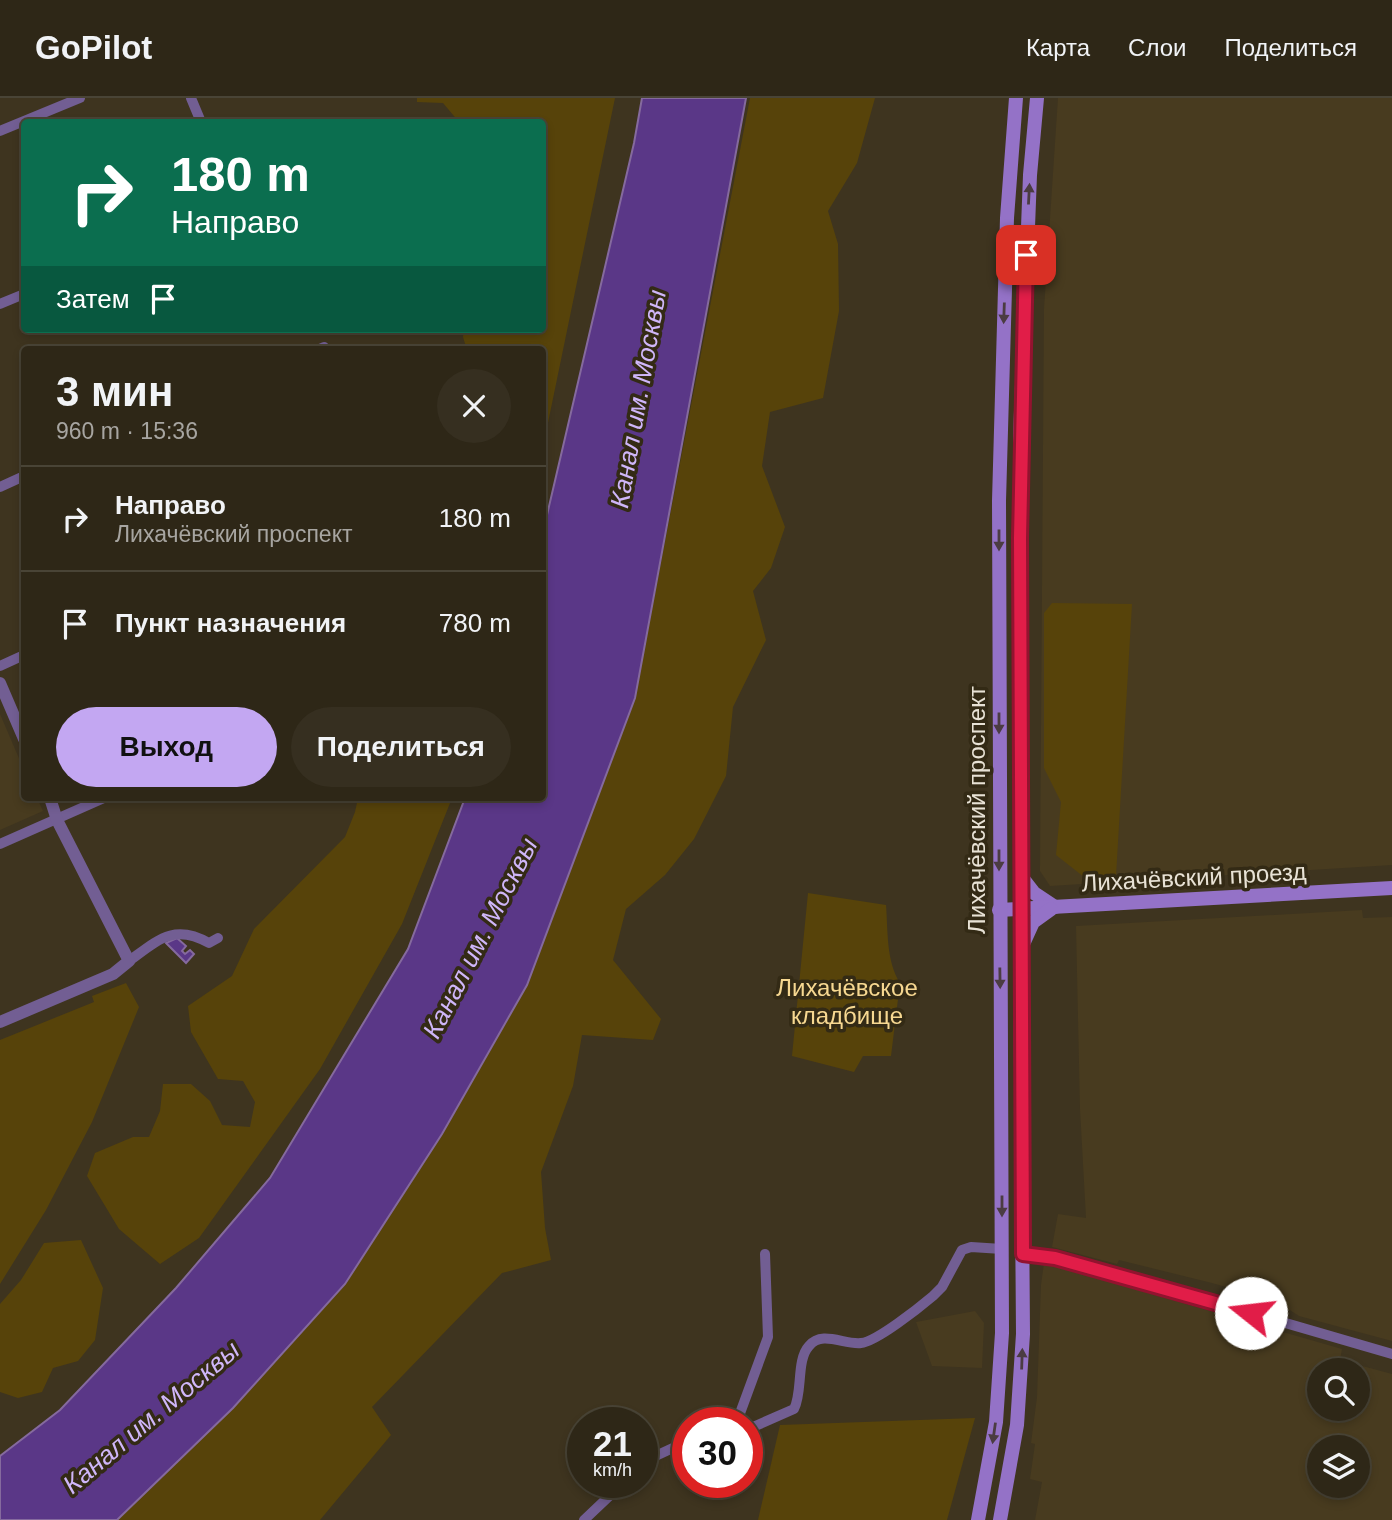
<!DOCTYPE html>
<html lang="ru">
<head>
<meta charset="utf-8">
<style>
  :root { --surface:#2e2717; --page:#362f20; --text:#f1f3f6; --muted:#a7a5a1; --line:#494436; --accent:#c3a7f2 }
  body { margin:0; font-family:Helvetica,sans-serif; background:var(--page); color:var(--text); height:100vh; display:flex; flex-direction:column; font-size:26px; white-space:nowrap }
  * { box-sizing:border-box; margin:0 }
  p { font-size:23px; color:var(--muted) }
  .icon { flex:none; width:38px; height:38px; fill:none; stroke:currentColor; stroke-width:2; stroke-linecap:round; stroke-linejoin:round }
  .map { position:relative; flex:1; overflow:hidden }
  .panel { position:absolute; left:21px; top:248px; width:525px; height:455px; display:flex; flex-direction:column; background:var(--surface); border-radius:7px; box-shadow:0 4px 10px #0003,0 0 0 2px var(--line) }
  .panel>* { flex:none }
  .banner { position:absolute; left:21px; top:21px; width:525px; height:214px; border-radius:7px; box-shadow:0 4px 10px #0003,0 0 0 2px var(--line); background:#0b6e4f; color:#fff; overflow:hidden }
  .buttons { position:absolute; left:1307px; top:1260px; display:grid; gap:14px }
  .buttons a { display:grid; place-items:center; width:63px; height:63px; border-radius:50%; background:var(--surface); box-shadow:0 4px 10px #0003,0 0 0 2px var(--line); font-size:35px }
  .speed { position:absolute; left:567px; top:1309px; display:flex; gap:14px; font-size:35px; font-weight:700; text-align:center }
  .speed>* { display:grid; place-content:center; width:91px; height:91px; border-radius:50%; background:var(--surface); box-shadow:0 4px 10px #0003,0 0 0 2px var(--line); line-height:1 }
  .speed small { font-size:18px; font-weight:400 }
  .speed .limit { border:10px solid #d22; background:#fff; color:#111 }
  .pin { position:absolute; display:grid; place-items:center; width:60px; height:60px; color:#fff; margin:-30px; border-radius:14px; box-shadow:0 4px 10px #0006 }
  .me { position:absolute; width:77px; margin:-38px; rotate:286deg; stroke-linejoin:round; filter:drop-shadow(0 0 5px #0008) }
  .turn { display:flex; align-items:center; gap:24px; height:147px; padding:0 35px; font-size:32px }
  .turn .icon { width:91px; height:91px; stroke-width:2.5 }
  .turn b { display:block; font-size:49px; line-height:60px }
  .then { display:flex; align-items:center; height:66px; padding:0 35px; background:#0003; gap:14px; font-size:26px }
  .round { display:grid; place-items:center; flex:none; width:74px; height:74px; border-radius:37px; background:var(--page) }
  .head { display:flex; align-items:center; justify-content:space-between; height:119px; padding:0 35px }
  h1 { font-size:42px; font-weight:800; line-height:52px }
  .action { display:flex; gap:14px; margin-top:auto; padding:14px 35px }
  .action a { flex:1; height:80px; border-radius:42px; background:var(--accent); color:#111; font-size:28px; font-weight:800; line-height:80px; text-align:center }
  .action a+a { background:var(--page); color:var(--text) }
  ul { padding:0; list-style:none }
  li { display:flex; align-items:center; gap:21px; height:105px; padding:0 35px; border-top:2px solid var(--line) }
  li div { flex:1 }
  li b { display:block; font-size:26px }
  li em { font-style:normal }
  header { display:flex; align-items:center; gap:42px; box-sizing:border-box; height:98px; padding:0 35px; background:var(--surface); border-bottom:2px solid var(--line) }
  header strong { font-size:33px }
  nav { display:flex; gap:38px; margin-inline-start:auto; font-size:24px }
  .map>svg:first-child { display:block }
  .built { fill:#483b1f; fill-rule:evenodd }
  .green { fill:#57430a }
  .water { fill:#5a3787; stroke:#856a9e; stroke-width:2 }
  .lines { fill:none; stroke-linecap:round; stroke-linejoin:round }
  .minor { stroke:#725e93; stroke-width:10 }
  .tertiary { stroke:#725e93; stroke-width:12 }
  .secondary { stroke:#9472c7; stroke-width:14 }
  .oneway { fill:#4b3c42 }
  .route-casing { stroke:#92132f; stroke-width:18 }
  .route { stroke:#e11d48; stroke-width:12 }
  .labels { text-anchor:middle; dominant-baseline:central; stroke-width:7; stroke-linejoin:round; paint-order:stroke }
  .street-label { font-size:24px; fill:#e8e2d5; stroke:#332a15 }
  .park-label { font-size:24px; fill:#f7d891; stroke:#332a15 }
  .water-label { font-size:26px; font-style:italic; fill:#cfb6f9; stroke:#332a15 }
</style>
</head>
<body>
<header>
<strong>GoPilot</strong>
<nav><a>Карта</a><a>Слои</a><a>Поделиться</a></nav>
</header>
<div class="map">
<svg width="1392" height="1422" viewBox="0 0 1392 1422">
  <rect width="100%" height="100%" fill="#3e341f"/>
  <g class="built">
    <path d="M1058,0H1392V767L1050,788L1040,773L1044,211Z"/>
    <path d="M0,616L24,672V700H37L43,713L0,732Z"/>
    <path d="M1362,812L1363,820L1392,819V1243L1299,1218L1276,1203L1212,1185L1119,1162L1117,1166L1052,1149L1058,1116L1086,1120L1080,1011L1076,828Z"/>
    <path d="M1044,1165L1342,1251L1340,1262L1392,1276V1422H1035L1042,1384L1030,1381L1035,1346L1031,1345L1037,1299L1041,1187ZM1358,1272V1311H1320V1272ZM1358,1349V1388H1320V1349Z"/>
    <path d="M975,1213L984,1225L982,1270L932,1268L916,1224Z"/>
  </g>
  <g class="green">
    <path d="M417,0H615L543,349L542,252H467L463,239L464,231H542V24H459L443,5L417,4Z"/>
    <path d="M750,0H875L857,65L828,113L838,146L839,213L823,300L770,314L762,368L785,429L771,470L753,493L766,542L733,609L726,678L694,741L665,777L626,811L613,862L661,921L653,942L582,937L573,988L541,1074L545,1130L551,1162L502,1175L372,1309L391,1337L320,1422H117L233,1310L345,1186L442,1036L527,887L635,600Z"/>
    <path d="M1052,505L1132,506L1116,778L1084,779L1056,757L1061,704L1044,670V515Z"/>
    <path d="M358,700H452L402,826L320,971L199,1140L160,1166L119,1131L87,1078L95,1055L133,1039H149L160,1013L163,986H191L210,1003L222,1027L250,1029L255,1004L243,983L218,981L191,934L188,908L232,878L254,831L345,739L355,714Z"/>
    <path d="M808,795L886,807C888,832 886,863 900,885L891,958H863L854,974L792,958Z"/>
    <path d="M126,885L139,909L92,1024L46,1112L0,1186V942L94,904L92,898Z"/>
    <path d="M81,1142L103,1190L95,1242L78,1263L53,1270L42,1294L18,1300L0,1294V1206L21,1182L44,1145Z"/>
    <path d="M975,1320L947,1422H758L780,1327Z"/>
  </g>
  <g class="water">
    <path d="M642,0H746L635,600L527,887L442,1036L345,1186L233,1310L117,1422H0V1358L60,1312L176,1190L270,1080L408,851L465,700H542L543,434L634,45Z"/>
    <path d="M177,840L186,848L182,853L185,856L190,852L194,856L186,865L166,845Z"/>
  </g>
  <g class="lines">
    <g class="minor">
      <path d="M191,0L201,24"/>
      <path d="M0,33L80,0"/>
      <path d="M0,206L24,196"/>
      <path d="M317,252L324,249"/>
      <path d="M0,389L24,378"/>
      <path d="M0,568L24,557"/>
      <path d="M0,746L104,700"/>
      <path d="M129,863C158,842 174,825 209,845L218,840"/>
      <path d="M1023,1156L1055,1160L1114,1175L1392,1256"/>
      <path d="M726,1325L739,1318L768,1239L765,1156"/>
      <path d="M747,1328L753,1329L794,1311C803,1294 796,1262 809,1248C822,1232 844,1247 861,1245C876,1244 920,1209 933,1198L942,1189L962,1152L971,1149L1002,1151"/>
      <path d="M642,1367L649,1361L688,1343"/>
      <path d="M584,1422L624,1384"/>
    </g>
    <g class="tertiary">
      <path d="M0,585L24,641"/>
      <path d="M0,924L113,876L129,863L57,722L50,700"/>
    </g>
    <g class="secondary">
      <path d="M1020,777L1034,795L1055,809"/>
      <path d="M999,812L1392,790"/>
      <path d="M1023,846L1033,824L1051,811"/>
      <path d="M978,1422L996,1324L1002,1235L999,403L1007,120L1016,0"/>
      <path d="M1000,1422L1017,1327L1023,1236L1020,845V339L1030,77L1037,0"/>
    </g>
  </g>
  <defs><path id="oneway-solid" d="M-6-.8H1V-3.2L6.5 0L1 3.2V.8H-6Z" transform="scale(1.75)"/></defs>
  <g class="oneway">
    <use href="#oneway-solid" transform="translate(1029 96) rotate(-87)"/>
    <use href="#oneway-solid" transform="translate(1004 215) rotate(92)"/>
    <use href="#oneway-solid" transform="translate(999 442) rotate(90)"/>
    <use href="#oneway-solid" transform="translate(999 625) rotate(90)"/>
    <use href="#oneway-solid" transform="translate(999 762) rotate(90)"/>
    <use href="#oneway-solid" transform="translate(1000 880) rotate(89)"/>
    <use href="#oneway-solid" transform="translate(1002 1108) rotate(90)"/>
    <use href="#oneway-solid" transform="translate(1022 1261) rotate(-88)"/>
    <use href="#oneway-solid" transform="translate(994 1335) rotate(98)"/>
  </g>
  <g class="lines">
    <defs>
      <path id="route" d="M1026,157L1020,440L1023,1156L1055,1160L1251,1215"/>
    </defs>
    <use href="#route" class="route-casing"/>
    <use href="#route" class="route"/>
  </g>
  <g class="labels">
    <g class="street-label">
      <text transform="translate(976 712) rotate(-90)">Лихачёвский проспект</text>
      <text transform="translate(1194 779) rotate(-3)">Лихачёвский проезд</text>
    </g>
    <g class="park-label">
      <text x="847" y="889">Лихачёвское<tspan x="847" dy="28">кладбище</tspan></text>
    </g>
    <g class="water-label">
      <text transform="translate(638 301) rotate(-80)">Канал им. Москвы</text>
      <text transform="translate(480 840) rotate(-63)">Канал им. Москвы</text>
      <text transform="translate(151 1319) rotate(-40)">Канал им. Москвы</text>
    </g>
  </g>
</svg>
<div class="buttons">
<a><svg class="icon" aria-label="search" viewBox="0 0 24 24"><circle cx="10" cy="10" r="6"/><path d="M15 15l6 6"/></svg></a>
<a><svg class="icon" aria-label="layers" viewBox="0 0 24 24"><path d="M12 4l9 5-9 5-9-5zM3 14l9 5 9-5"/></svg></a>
</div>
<div class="speed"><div>21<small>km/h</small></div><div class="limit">30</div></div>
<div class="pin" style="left:1026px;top:157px;background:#d93025"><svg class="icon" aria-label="arrive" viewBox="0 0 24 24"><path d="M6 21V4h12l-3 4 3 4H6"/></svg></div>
<svg class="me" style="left:1251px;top:1215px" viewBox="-20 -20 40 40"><circle r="19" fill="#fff"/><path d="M0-13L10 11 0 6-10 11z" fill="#e11d48"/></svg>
<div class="banner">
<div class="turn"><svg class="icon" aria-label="right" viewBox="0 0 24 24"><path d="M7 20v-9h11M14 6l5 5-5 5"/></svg><div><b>180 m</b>Направо</div></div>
<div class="then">Затем<svg class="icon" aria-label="arrive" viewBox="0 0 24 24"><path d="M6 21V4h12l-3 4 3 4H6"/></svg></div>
</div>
<section class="panel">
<div class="head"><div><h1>3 мин</h1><p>960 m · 15:36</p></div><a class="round"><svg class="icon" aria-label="close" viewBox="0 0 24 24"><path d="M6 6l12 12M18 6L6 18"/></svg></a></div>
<ul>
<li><svg class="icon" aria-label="right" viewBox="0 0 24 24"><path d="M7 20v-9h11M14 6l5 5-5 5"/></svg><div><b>Направо</b><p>Лихачёвский проспект</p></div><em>180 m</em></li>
<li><svg class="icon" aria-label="arrive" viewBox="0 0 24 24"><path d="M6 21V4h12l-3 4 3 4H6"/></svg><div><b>Пункт назначения</b></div><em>780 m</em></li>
</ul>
<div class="action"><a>Выход</a><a>Поделиться</a></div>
</section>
</div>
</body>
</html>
